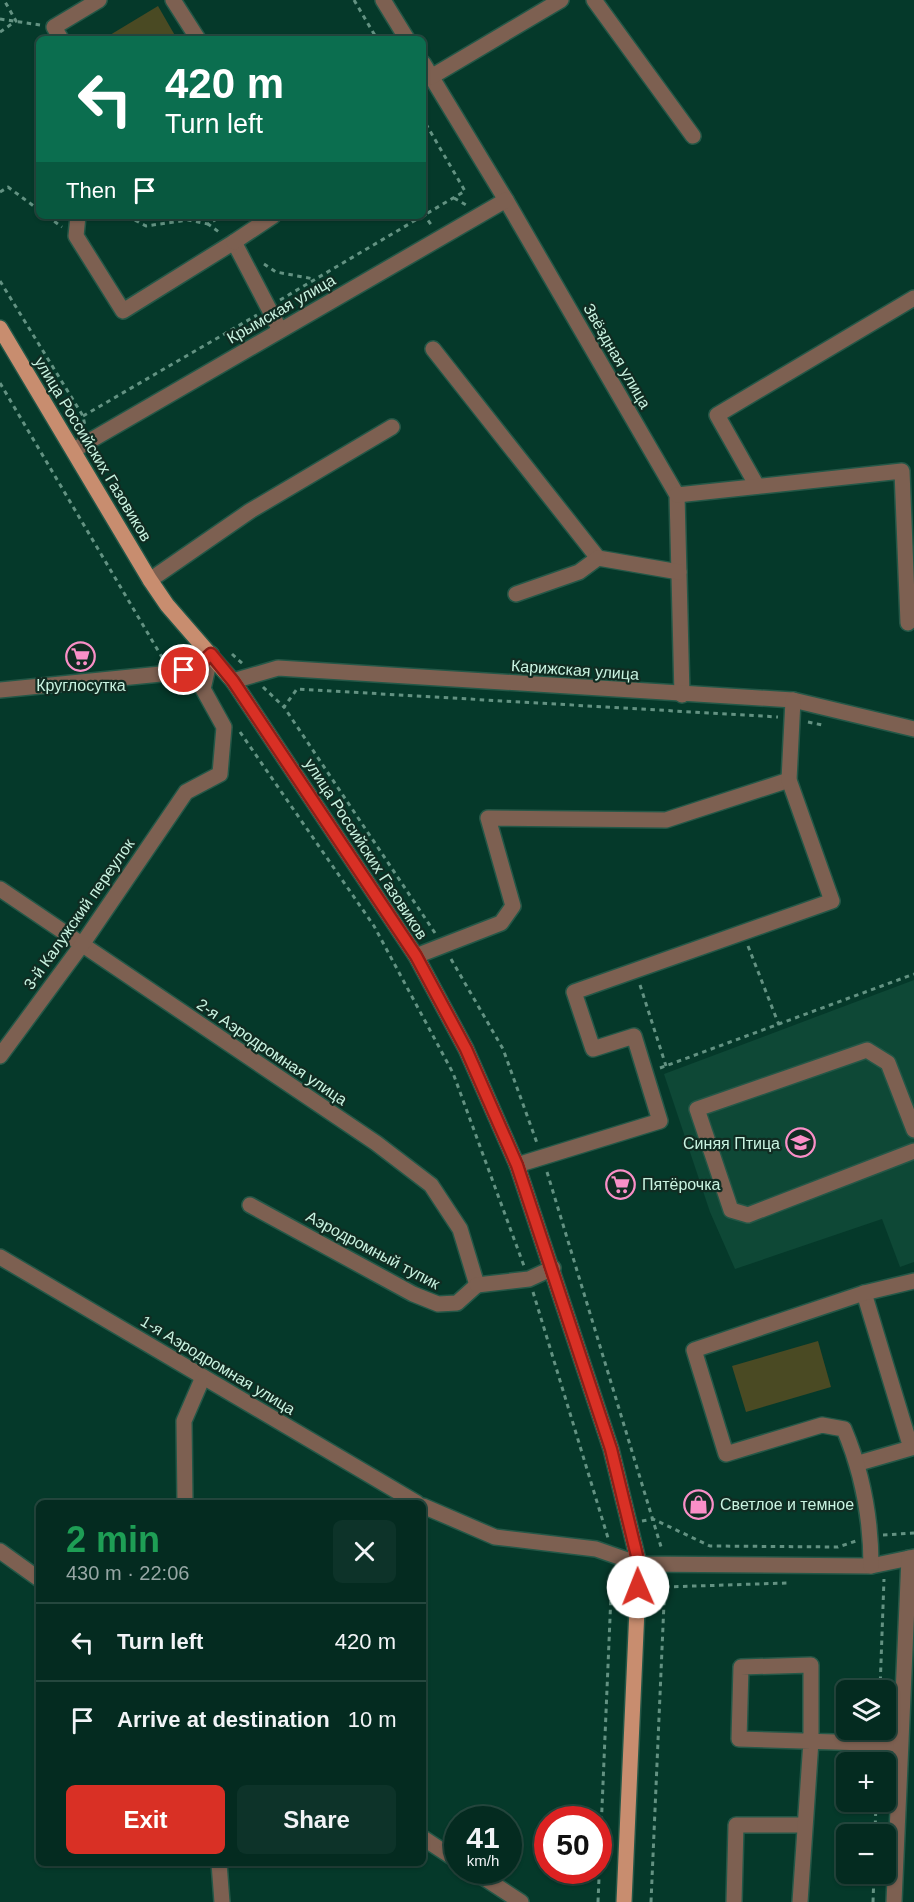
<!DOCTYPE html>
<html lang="en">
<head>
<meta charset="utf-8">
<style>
  :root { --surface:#042b20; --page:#0d3329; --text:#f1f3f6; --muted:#97a7a5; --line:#25473e; --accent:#d93025 }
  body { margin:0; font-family:Arial,sans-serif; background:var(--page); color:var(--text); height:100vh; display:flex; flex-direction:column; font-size:22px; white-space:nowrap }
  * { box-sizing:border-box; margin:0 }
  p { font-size:20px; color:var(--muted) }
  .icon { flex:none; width:33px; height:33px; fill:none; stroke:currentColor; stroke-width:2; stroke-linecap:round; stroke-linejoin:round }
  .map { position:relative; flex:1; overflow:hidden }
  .side { position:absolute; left:36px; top:1500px; width:390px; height:366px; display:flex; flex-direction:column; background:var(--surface); border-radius:9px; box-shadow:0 2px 4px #0004,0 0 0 2px var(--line) }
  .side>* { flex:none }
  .guide { position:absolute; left:36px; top:36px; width:390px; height:183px; border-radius:9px; box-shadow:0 2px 4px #0004,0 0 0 2px var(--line); background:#0b6e4f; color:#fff; overflow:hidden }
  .tools { position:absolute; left:836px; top:1680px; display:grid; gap:12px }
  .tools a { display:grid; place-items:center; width:60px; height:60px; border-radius:9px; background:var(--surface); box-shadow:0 2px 4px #0004,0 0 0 2px var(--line); font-size:30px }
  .speed { position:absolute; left:444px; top:1806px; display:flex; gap:12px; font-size:30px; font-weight:700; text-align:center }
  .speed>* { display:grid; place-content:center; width:78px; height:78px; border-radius:50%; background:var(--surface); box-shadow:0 2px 4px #0004,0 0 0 2px var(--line); line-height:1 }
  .speed small { font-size:15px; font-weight:400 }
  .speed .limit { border:9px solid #d22; background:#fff; color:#111 }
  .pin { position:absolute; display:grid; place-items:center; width:51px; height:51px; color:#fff; margin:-26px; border:3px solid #fff; border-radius:50%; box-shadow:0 2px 6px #0007 }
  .me { position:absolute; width:66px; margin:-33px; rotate:359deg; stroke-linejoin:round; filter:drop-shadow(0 0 4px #0008) }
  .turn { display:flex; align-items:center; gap:21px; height:126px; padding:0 30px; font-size:27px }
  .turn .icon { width:78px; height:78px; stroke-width:2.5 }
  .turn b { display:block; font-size:42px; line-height:51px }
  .then { display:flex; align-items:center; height:57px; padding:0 30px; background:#0003; gap:12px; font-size:22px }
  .round { display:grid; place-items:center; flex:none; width:63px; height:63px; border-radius:9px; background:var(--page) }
  .headline { display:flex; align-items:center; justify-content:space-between; height:102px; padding:0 30px }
  h1 { font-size:36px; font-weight:700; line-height:45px; color:#1e9e55 }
  .action { display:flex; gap:12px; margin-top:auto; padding:12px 30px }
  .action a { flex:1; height:69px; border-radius:9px; background:var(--accent); color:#fff; font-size:24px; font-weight:700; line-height:69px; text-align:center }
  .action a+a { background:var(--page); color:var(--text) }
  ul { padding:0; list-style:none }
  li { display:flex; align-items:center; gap:18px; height:78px; padding:0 30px; border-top:2px solid var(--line) }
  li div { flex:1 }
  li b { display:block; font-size:22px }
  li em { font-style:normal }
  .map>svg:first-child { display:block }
  .built { fill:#0e4836 }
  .green { fill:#4a4a23 }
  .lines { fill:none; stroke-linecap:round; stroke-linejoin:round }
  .minor-casing { stroke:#245747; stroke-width:18 }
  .major-casing { stroke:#245747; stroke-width:18 }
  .path { stroke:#639282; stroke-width:3; stroke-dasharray:4.5 4.5; stroke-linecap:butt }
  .minor { stroke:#7d6051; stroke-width:15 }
  .major { stroke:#c88d6f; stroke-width:15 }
  .route-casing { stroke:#8d1f18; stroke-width:15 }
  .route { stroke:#d93025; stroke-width:10 }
  .labels { text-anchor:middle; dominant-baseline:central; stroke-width:4.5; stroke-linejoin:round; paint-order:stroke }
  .street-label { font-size:16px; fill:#c9f3e1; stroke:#102c22 }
  .poi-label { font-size:16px; fill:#c9f3e1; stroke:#102c22; text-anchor:start }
</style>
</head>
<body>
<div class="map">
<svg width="914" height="1902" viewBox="0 0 914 1902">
  <rect width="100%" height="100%" fill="#05392a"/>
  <path class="built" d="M914,980V1262L900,1267L882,1219L735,1269L710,1212L664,1074Z"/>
  <g class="green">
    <path d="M158,6L177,39H106L105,38Z"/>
    <path d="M818,1341L831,1387L746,1412L732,1366Z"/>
  </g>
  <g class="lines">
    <defs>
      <g id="minor">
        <path d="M173,0L198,39"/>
        <path d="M383,0L407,39"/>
        <path d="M594,0L693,136"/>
        <path d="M61,39L54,27L99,0"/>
        <path d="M423,63L506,200L677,495L682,695"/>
        <path d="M431,77L561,0"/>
        <path d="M78,216L76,236L123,311L234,242L280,330"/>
        <path d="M234,242L273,216"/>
        <path d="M433,349L598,558L679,572"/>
        <path d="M74,450L506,200"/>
        <path d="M757,486L717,415L914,298"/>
        <path d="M677,495L902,471L908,623"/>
        <path d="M150,580L250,511L392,427"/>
        <path d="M516,594L579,572L598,558"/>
        <path d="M233,681L278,668L793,700L914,729"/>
        <path d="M0,690L171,673L197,667L211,654"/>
        <path d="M0,889L376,1143L431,1185L460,1229L477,1285"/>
        <path d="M416,956L501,923L513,906L488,818L666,820L789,780"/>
        <path d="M0,1056L81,946L186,792L220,774L224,727L203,689L211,654"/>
        <path d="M914,1130L888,1063L867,1050L697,1109L731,1210L748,1215L914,1151"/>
        <path d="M517,1165L660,1121L634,1036L593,1049L574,992L832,901L789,780L793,700"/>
        <path d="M250,1205L413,1294L438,1304L457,1303L477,1285"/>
        <path d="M0,1257L417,1503"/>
        <path d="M477,1285L529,1279L553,1268"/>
        <path d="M859,1463L911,1448L864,1293"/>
        <path d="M185,1503L184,1421L203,1377"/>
        <path d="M423,1506L495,1537L596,1549L639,1564L871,1566L914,1557"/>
        <path d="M0,1551L39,1579"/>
        <path d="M871,1566C871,1517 863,1474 844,1429L822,1425L726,1454L694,1350L864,1293L914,1281"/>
        <path d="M423,1838L458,1861"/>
        <path d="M219,1863L222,1902"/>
        <path d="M472,1870L521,1902"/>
        <path d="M734,1902L736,1825H803"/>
        <path d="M800,1902L811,1741V1665L741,1667L739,1739L899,1744"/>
        <path d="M894,1902L909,1558"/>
      </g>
      <path id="major" d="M0,328L150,580L167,605L233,681L416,956L466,1049L517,1165L611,1449L639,1564L624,1902"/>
    </defs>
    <use href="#minor" class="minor-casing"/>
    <use href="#major" class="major-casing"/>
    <g class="path">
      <path d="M354,0L377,39"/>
      <path d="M0,19L40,25"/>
      <path d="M0,32L16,21L4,0"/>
      <path d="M0,192L8,187L39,210"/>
      <path d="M454,198L468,206"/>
      <path d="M423,213L432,226"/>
      <path d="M47,216L62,227"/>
      <path d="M127,216L146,226L188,220L208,224L222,216"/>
      <path d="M180,216H186"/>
      <path d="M202,216L208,224L219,232"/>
      <path d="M264,264L276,272L314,279"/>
      <path d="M0,281L83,416L85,426"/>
      <path d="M280,300L465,191L423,119"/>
      <path d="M0,383L163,659"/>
      <path d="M83,416L257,315"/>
      <path d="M232,654L243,664"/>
      <path d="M263,687L284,707"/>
      <path d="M808,722L822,725"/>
      <path d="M240,732L374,926L453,1073L524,1266"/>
      <path d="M435,933L284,707L297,689L778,717"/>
      <path d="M748,946L779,1025"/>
      <path d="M451,959L503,1049L537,1143"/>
      <path d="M640,985L666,1066"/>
      <path d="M660,1068L914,974"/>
      <path d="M547,1172L662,1550"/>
      <path d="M533,1292L608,1538"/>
      <path d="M642,1521L653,1519L710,1546L838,1547L856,1541"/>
      <path d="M883,1535L914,1533"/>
      <path d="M665,1587L787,1583"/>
      <path d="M880,1690L884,1579"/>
      <path d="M875,1834L876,1802"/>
      <path d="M598,1902L612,1571"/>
      <path d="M651,1902L665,1580"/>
      <path d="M873,1902L874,1874"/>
    </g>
    <use href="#minor" class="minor"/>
    <use href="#major" class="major"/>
  </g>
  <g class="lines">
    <defs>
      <path id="route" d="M184,670L197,667L211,654L233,681L416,956L466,1049L517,1165L611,1449L639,1564L638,1587"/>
    </defs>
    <use href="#route" class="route-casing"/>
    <use href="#route" class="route"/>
  </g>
  <defs>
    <symbol id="supermarket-ring" viewBox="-11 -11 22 22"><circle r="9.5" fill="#102c22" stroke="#fa8fc7" stroke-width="1.5"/><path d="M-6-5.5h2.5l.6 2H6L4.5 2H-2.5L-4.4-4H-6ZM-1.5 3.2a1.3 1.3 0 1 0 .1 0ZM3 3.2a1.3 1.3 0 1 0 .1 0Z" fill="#fa8fc7"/></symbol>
    <symbol id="school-ring" viewBox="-11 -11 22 22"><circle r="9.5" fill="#102c22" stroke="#fa8fc7" stroke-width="1.5"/><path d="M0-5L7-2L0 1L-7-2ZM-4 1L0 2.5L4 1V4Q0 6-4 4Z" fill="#fa8fc7"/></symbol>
    <symbol id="shop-ring" viewBox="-11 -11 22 22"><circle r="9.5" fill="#102c22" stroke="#fa8fc7" stroke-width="1.5"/><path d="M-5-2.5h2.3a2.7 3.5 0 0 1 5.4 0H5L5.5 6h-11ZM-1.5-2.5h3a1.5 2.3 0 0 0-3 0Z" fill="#fa8fc7"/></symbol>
  </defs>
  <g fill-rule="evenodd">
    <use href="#supermarket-ring" x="64" y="640" width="33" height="33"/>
    <use href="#school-ring" x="784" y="1126" width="33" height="33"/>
    <use href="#supermarket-ring" x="604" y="1168" width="33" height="33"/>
    <use href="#shop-ring" x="682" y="1488" width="33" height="33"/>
  </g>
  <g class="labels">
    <g class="street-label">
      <text transform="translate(281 309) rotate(-30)">Крымская улица</text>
      <text transform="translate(617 356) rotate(60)">Звёздная улица</text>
      <text transform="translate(93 449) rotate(59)">улица Российских Газовиков</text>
      <text transform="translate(575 670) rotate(4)">Карижская улица</text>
      <text transform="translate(366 849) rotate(57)">улица Российских Газовиков</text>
      <text transform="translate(79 914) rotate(-55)">3-й Калужский переулок</text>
      <text transform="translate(272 1052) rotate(34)">2-я Аэродромная улица</text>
      <text transform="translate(373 1250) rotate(28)">Аэродромный тупик</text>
      <text transform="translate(218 1365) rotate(31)">1-я Аэродромная улица</text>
    </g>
    <g class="poi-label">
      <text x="81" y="685" text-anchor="middle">Круглосутка</text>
      <text x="780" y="1143" text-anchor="end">Синяя Птица</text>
      <text x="642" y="1184">Пятёрочка</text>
      <text x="720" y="1504">Светлое и темное</text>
    </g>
  </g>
</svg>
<div class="tools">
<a><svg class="icon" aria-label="layers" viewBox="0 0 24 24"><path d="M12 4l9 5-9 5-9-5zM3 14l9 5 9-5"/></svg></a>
<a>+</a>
<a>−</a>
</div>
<div class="speed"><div>41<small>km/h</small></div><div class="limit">50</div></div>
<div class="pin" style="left:184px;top:670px;background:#d93025"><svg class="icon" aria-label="arrive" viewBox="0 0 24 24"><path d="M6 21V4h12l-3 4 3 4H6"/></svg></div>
<svg class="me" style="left:638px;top:1587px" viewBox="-20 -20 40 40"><circle r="19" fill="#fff"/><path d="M0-13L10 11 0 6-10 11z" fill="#d93025"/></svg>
<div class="guide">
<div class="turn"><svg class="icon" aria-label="left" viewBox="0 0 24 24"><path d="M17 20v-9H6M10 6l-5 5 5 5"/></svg><div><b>420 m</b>Turn left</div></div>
<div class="then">Then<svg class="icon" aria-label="arrive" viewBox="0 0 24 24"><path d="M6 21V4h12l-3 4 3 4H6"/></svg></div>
</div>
<section class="side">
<div class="headline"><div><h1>2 min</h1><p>430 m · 22:06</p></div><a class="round"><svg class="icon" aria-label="close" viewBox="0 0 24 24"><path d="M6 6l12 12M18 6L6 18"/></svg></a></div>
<ul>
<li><svg class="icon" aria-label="left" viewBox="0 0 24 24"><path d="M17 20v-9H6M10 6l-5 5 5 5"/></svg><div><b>Turn left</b></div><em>420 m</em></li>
<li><svg class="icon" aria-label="arrive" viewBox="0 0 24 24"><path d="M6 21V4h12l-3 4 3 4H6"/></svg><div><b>Arrive at destination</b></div><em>10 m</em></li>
</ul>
<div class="action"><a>Exit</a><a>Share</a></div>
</section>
</div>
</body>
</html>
